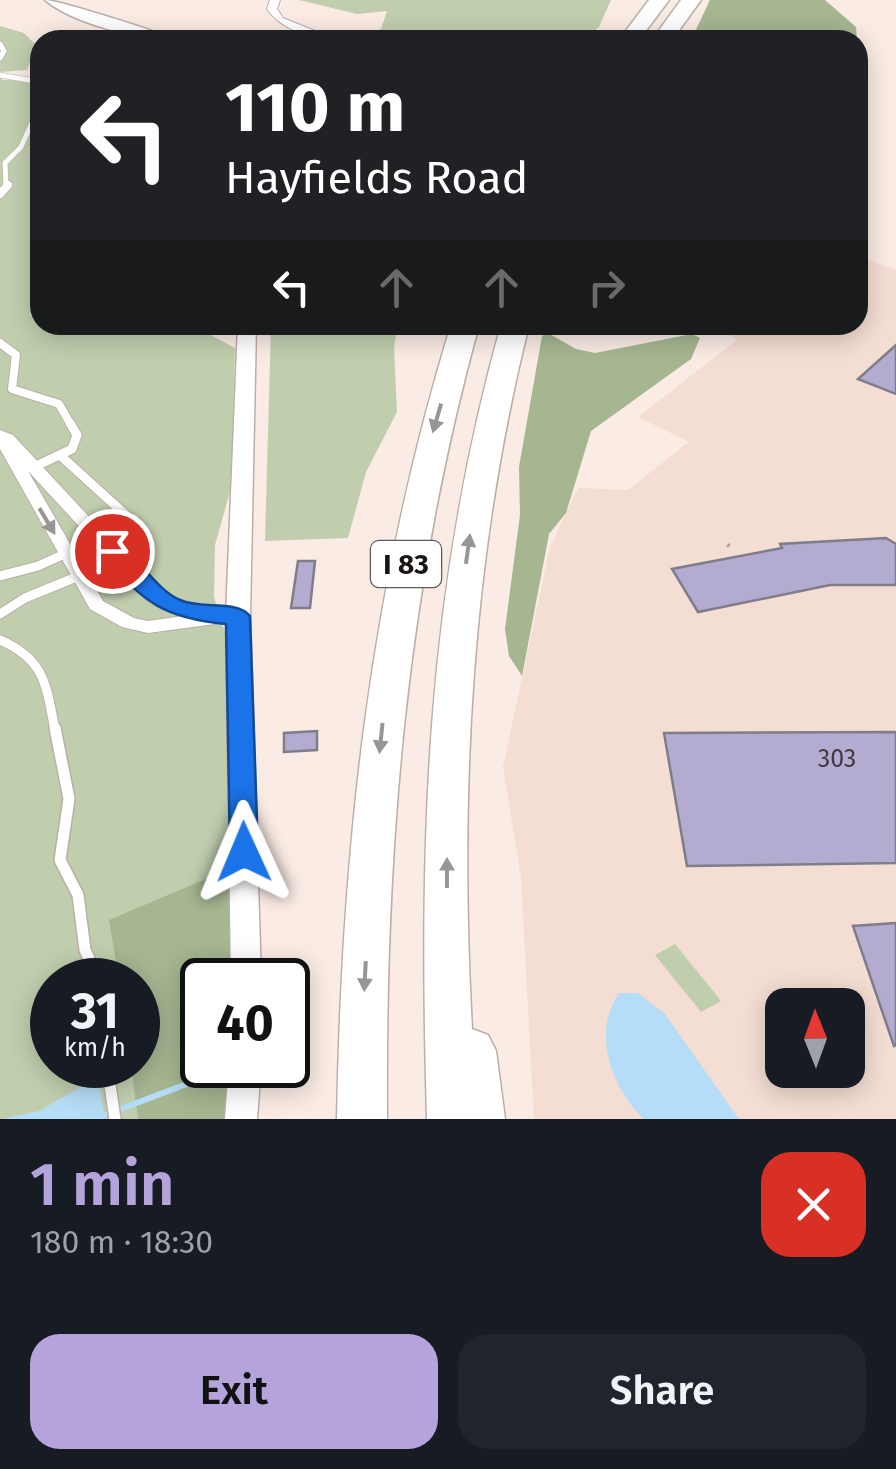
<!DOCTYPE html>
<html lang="en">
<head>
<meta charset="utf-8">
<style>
  :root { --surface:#171b24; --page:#20242c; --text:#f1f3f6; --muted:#9ea1a6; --accent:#b5a4db }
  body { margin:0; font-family:"Fira Sans",sans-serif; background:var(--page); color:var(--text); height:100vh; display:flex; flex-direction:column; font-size:38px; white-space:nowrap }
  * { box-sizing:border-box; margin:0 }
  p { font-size:32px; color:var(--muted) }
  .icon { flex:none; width:55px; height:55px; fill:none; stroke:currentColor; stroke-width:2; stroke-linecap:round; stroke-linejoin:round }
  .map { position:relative; height:1119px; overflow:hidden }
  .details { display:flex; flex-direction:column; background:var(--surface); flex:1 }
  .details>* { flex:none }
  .banner { position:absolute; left:30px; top:30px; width:838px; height:305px; border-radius:30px; box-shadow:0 5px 25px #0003; background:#202124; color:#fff; overflow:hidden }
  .needle { width:65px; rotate:359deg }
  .tools { position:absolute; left:765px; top:988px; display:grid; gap:20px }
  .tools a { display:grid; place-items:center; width:100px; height:100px; border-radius:20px; background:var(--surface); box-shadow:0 5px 25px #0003; font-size:50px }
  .speed { position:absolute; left:30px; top:958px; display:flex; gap:20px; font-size:50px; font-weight:700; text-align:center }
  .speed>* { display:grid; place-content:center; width:130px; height:130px; border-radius:50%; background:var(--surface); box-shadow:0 5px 25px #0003; line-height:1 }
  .speed small { font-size:25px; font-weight:400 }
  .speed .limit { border:5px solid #111; border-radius:15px; background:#fff; color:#111 }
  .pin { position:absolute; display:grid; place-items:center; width:85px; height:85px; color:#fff; margin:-42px; border:5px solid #fff; border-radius:50%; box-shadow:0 2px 10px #0007 }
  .me { position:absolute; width:110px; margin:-55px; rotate:359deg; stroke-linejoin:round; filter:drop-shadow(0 0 8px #0008) }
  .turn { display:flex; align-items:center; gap:35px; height:210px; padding:0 30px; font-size:45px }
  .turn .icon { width:130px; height:130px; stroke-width:2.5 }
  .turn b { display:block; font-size:70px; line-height:85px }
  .lanes { display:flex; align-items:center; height:95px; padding:0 30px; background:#0003; justify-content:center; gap:50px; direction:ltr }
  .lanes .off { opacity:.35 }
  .round { display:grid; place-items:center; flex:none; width:105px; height:105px; border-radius:30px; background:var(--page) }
  .headline { display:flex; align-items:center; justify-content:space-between; height:170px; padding:0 30px }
  h1 { font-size:60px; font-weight:600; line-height:75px; color:var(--accent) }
  .primary-button { display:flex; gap:20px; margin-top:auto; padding:20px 30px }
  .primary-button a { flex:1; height:115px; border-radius:30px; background:var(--accent); color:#111; font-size:40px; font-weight:600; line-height:115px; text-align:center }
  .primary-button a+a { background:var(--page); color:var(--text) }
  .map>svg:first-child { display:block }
  .built { fill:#f4ddd3; fill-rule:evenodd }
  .green { fill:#c0ceae; fill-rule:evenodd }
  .forest { fill:#a5b691 }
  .water { fill:#b6ddf7 }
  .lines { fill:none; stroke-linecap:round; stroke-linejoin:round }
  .stream { stroke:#b6ddf7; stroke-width:6 }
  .building { fill:#b4abd1; stroke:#7f7d89; stroke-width:2.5 }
  .service-far3-casing { stroke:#bcaea8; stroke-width:6 }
  .service-far2-casing { stroke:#bcaea8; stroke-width:10 }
  .service-far1-casing { stroke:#bcaea8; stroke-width:11 }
  .service-casing { stroke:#bcaea8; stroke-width:14 }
  .minor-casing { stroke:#bcaea8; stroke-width:2 }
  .tertiary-casing { stroke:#bcaea8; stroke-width:3 }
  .motorway-casing { stroke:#bcaea8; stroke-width:3 }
  .path { stroke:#b1a59f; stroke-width:2.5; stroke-dasharray:5 2.5; stroke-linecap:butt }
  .service-far3 { stroke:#fff; stroke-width:5 }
  .service-far2 { stroke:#fff; stroke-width:8 }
  .service-far1 { stroke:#fff; stroke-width:9 }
  .service { stroke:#fff; stroke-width:11 }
  .minor { fill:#fff; fill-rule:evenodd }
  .tertiary { fill:#fff; fill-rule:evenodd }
  .motorway { fill:#fff; fill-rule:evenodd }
  .oneway { fill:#989695 }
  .route { fill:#1a73e8; stroke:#114b97; stroke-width:2.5 }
  .labels { text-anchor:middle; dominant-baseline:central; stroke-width:8; stroke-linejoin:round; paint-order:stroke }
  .number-label { font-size:25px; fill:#403a42 }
  .shield { fill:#fff; stroke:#5f5b5a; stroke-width:2.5 }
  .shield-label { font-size:28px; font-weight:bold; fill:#1a1513 }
</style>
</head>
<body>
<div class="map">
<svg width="896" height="1119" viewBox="0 0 896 1119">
  <rect width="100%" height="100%" fill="#faebe4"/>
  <path class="built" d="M858,256L896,270V1119H534L521,878L503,767L550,547L578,488L628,490L689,442L638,417L738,339L708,325H858ZM782,1005H848V1070H782Z"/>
  <g class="green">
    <path d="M299,0H611L599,27L583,40H349L381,29L387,11L357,14Z"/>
    <path d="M0,26L24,33L36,45L27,70L0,72L2,80L40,79V325H192L235,348L231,488L215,545L214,597L227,639V980H202L208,1119H0ZM52,980H138V1065H52Z"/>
    <path d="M271,325H398L394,347L397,412L366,472L348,538L265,541Z"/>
    <path d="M675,944L721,1001L701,1012L655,955Z"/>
  </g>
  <g class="forest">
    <path d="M710,0H825L856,27L857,40H691Z"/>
    <path d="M548,333L576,349L595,353L692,334L700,338L691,359L591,431L566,513L549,534L522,676L509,656L505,629L520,515L519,467L542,336Z"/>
    <path d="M234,867L238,980H202V1065H233L229,1119H138L131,1065H138V980H119L109,920Z"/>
  </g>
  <g class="water">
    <path d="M619,993H638L665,1014L739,1119H644C612,1089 591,1033 619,993Z"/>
    <path d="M98,1077L105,1119H2L39,1111Z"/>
  </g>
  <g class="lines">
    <path class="stream" d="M94,1119L200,1079"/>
  </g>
  <g class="building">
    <path d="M896,345V394L858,379Z"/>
    <path d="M886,538L896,544V585H830L698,612L672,569L782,548L780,544Z"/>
    <path d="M298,561H315L310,608H291Z"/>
    <path d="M317,731V750L284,752V733Z"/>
    <path d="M896,732V863L687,866L664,733Z"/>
    <path d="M896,923V1045L894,1046L853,926Z"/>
  </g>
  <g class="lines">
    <defs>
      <g id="service-far3">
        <path d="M0,44L4,51L0,58"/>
        <path d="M0,75L40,82"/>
        <path d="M6,187L5,163L21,147L40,105"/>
      </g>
      <g id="service-far2">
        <path d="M0,194L8,185"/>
        <path d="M0,343L16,355L12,389L59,404L71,425"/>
      </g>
      <g id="service-far1">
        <path d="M36,466L72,449L77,435L70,423"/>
        <path d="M0,576L38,566L100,538"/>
        <path d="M0,614L25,598L91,571L104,555L132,539L128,517L62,457"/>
        <path d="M0,640C46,660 46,686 55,730"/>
      </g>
      <g id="service">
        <path d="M55,728L69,799L60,860L78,895L85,950L99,980"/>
        <path d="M107,1065L115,1119"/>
      </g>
      <g id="minor">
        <path d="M270,0H280L277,9L283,18L337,40C313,40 280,29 267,9Z"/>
        <path d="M0,430L13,435L159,592L216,612H244L247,616L244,620L148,633L122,627L90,609L0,449ZM28,471L147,600L183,616L148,621L134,618L103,601Z"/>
      </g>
      <g id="tertiary">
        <path d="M45,0C57,0 164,33 174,40C139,40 72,23 45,0Z"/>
        <path d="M238,325H256L250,616L261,980H231L226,616Z"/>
        <path d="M229,1065H261L257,1119H225Z"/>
      </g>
      <g id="motorway">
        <path d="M649,0H669L639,40H619Z"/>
        <path d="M681,0H701L672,40H652Z"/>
        <path d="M451,325H479C406,590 385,845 387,1119H337C342,844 370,589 451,325Z"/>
        <path d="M501,325H529C471,557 459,791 472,1029L488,1035L496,1051L505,1119H427C419,839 425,597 501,325Z"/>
      </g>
    </defs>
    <use href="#service-far3" class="service-far3-casing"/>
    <use href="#service-far2" class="service-far2-casing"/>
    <use href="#service-far1" class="service-far1-casing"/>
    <use href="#service" class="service-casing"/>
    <use href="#minor" class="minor-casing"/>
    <use href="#tertiary" class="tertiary-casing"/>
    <use href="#motorway" class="motorway-casing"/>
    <path class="path" d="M727,547L730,544"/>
    <use href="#service-far3" class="service-far3"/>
    <use href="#service-far2" class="service-far2"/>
    <use href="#service-far1" class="service-far1"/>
    <use href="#service" class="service"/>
    <use href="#minor" class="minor"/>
    <use href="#tertiary" class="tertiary"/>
    <use href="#motorway" class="motorway"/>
  </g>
  <defs><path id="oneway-solid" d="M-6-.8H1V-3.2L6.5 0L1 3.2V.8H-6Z" transform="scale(2.5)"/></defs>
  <g class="oneway">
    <use href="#oneway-solid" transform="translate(437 418) rotate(106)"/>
    <use href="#oneway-solid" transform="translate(47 521) rotate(59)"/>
    <use href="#oneway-solid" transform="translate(468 549) rotate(-82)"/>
    <use href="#oneway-solid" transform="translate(381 738) rotate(96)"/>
    <use href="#oneway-solid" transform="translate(447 873) rotate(-90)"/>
    <use href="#oneway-solid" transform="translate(365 976) rotate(93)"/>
  </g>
  <path class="route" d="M112,544C135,550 154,589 180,600C201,610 236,599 250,616L258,852L254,860H234L230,852L226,624C164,618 144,603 104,556V546Z"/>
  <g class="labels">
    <g class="number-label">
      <text x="837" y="759">303</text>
    </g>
    <rect class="shield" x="371" y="541" width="70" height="46" rx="8"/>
    <g class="shield-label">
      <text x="406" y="564">I 83</text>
    </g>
  </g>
</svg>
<div class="tools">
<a><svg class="needle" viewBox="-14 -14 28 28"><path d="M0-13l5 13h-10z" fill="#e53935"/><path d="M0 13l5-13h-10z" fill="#9ea1a6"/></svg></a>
</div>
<div class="speed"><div>31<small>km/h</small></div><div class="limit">40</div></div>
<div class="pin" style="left:112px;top:551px;background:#d93025"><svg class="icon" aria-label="arrive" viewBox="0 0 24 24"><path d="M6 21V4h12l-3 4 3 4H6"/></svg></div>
<svg class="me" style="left:244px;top:852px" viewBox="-20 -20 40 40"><path d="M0-17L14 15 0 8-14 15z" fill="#1a73e8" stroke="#fff" stroke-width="4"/></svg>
<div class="banner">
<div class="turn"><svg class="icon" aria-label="left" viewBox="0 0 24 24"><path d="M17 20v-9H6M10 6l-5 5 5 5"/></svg><div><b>110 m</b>Hayfields Road</div></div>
<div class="lanes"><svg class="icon" aria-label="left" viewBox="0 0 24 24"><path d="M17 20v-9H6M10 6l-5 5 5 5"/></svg><svg class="icon off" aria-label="ahead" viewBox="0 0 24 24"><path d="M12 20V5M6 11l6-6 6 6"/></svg><svg class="icon off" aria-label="ahead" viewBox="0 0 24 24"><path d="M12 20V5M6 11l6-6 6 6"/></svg><svg class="icon off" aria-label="right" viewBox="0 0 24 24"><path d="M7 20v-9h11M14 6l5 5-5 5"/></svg></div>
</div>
</div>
<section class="details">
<div class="headline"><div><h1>1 min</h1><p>180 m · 18:30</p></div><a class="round" style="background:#d93025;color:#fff"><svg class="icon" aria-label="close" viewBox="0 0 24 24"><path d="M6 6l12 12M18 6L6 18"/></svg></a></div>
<div class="primary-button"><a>Exit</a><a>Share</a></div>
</section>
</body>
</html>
